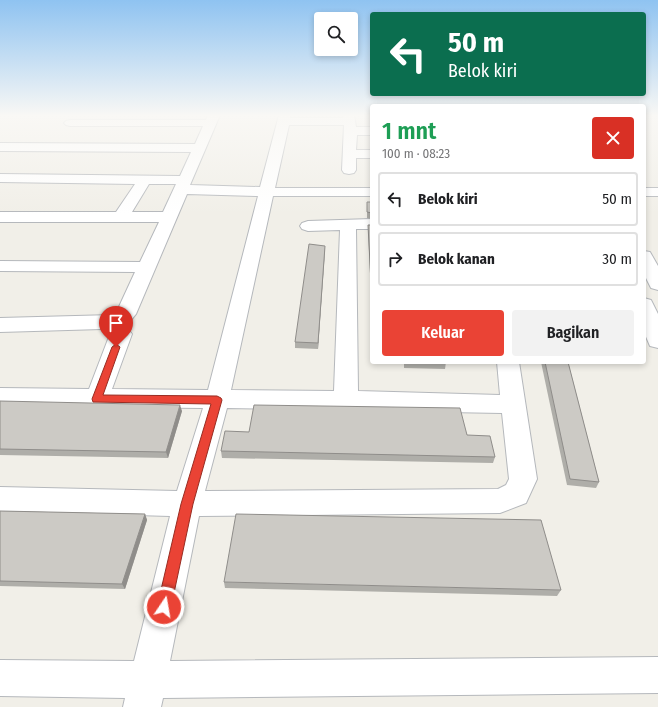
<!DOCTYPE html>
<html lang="id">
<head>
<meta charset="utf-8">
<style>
  :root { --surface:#fff; --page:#f2f2f2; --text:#202124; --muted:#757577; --line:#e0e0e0; --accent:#ea4335 }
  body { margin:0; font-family:"Fira Sans Condensed",sans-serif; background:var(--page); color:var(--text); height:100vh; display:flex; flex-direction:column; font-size:15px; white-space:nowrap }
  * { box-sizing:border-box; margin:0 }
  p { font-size:13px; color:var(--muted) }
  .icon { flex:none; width:22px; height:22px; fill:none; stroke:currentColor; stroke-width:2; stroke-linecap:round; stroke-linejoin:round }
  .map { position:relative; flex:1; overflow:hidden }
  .details { position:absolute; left:370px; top:104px; width:276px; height:260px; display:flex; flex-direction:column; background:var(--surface); border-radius:4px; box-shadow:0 2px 6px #0003 }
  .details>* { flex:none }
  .hud { position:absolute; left:370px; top:12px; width:276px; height:84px; border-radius:4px; box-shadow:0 2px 6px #0003; background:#0b6e4f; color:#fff; overflow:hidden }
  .fabs { position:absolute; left:314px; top:12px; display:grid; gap:8px }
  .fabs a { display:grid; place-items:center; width:44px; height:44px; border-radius:4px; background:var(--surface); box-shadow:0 2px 6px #0003; font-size:20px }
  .pin { position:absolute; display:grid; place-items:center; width:34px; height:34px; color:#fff; margin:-41px -17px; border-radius:50% 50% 50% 0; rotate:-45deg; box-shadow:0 0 4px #0007 }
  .pin .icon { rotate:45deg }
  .me { position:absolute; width:44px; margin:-22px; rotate:12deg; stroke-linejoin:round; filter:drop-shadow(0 0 3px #0008) }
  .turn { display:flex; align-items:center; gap:14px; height:84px; padding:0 12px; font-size:18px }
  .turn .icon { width:52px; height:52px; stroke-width:2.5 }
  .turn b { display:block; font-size:28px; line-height:34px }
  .round { display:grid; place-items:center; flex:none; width:42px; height:42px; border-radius:4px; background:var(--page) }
  .head { display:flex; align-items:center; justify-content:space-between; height:68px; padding:0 12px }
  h1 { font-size:24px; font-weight:600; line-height:30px; color:#1e9e55 }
  .primary-button { display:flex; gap:8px; margin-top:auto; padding:8px 12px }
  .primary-button a { flex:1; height:46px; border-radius:4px; background:var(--accent); color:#fff; font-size:16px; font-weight:600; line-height:46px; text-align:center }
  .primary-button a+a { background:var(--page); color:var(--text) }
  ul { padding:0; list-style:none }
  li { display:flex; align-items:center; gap:12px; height:54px; margin:0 8px 6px; padding:0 4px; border:2px solid var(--line); border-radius:4px }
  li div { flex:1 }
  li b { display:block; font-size:15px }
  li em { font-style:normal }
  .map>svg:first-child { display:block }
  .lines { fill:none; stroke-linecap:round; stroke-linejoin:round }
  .minor-casing { stroke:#b5b8bc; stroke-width:2 }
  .minor { fill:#fff; fill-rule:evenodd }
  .wall { fill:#afaea9 }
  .shaded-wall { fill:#8f8d8a }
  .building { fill:#cccac5; stroke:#8f8d8a }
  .route { fill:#ea4335; stroke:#982c22 }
</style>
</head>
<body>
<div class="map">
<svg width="658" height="707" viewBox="0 0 658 707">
  <rect width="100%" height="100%" fill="#f1efe8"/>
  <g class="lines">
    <defs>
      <g id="minor">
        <path d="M208,115H220L190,185L260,187L279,115H291L290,118H343L342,115H354L356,127H372V135H357L356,150H372V158H356V170L354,173L349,174L344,173L342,170L344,125H289L275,188H372V196H273L231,390L334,391L340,230L308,231L302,229L300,226L302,223L308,221L372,219V229H356L358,391L500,395L497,362H519L537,479L526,503L500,513L199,516L170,661L658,657V693L163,698L161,707H123L125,698L0,696V660L134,661L170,516L0,511V487L177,491L203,408L0,406V388L89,389L110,334L114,329L121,327L128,329L132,334L112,389L208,390L258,196L187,194L136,314L126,326L102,329L0,332V318L113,315L117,311L135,272L0,271V261L140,262L159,222H0V212H116L135,184L0,182V174L180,176L191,152L0,151V143L195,144L203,126H70L66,125L64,123L66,121L70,120H206ZM149,184H176L163,212H132ZM227,408L502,413L509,479L506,485L498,489L205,491Z"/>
        <rect x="644" y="188" width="14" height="8"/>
        <path d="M644,251L650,252L658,266V290L651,288L644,274Z"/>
        <path d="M644,298L651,300L658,314V348L650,346L644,332Z"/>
      </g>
    </defs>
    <use href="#minor" class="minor-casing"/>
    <use href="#minor" class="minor"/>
  </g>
  <g class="wall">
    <path d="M367,202H372V219L367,218Z"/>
    <path d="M368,225H372V316L368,230Z"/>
    <path d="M325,246L318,349L295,348V342Z"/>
    <path d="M404,362H446L445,369L404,368Z"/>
    <path d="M541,362H568L599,482L596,488L567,485Z"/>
    <path d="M0,401L182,411L168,458L0,455Z"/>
    <path d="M467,435L495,457L493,463L222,458L221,451Z"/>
    <path d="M0,511L145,514L147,520L125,589L0,586Z"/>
    <path d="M224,582L561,590L557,596L225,588Z"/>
  </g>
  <g class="shaded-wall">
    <path d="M325,246V251L318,349V343Z"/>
    <path d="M180,405L182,411L168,458L166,452Z"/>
    <path d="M145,514L147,520L125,589L122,584Z"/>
  </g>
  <g class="building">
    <path d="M367,202H372V213L367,212Z"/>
    <path d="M368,225H372V302Z"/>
    <path d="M309,244L325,246L318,343L295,342Z"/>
    <path d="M545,362H568L599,482L570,479Z"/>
    <path d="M0,401L180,405L166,452L0,449Z"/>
    <path d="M254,405L460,408L467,435L490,436L495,457L221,451L225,431L249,432Z"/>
    <path d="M0,511L145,514L122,584L0,581Z"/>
    <path d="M236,514L541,520L561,590L224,582Z"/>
  </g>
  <linearGradient id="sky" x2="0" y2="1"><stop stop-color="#8fc3f1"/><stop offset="0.54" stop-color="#f9f8f5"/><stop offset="1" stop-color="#f9f8f5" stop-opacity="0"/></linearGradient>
  <rect width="658" height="214" fill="url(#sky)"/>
  <path class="route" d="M116,344L120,347L103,395L217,396L221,398L222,400L193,504L171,607L169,612L164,614L159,612L157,607L181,504L211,404L93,402L92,399L112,347Z"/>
</svg>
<div class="fabs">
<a><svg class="icon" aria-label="search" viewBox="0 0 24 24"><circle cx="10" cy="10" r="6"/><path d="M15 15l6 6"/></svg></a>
</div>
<div class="pin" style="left:116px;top:347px;background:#d93025"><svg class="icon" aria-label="arrive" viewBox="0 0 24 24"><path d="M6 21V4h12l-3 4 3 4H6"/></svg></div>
<svg class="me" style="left:164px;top:607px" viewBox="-20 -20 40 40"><circle r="17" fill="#ea4335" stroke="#fff" stroke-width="3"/><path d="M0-11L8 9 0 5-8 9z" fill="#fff"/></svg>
<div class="hud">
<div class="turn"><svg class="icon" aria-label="left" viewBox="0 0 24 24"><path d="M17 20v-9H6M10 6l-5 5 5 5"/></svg><div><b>50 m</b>Belok kiri</div></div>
</div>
<section class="details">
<div class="head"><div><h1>1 mnt</h1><p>100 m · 08:23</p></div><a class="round" style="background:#d93025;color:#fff"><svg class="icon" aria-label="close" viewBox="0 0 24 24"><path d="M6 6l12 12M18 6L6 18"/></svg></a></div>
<ul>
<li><svg class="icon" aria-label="left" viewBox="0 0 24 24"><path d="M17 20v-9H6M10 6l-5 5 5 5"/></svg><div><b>Belok kiri</b></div><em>50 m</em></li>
<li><svg class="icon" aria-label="right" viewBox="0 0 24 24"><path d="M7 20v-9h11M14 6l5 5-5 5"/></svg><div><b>Belok kanan</b></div><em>30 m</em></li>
</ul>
<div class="primary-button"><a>Keluar</a><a>Bagikan</a></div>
</section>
</div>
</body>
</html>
